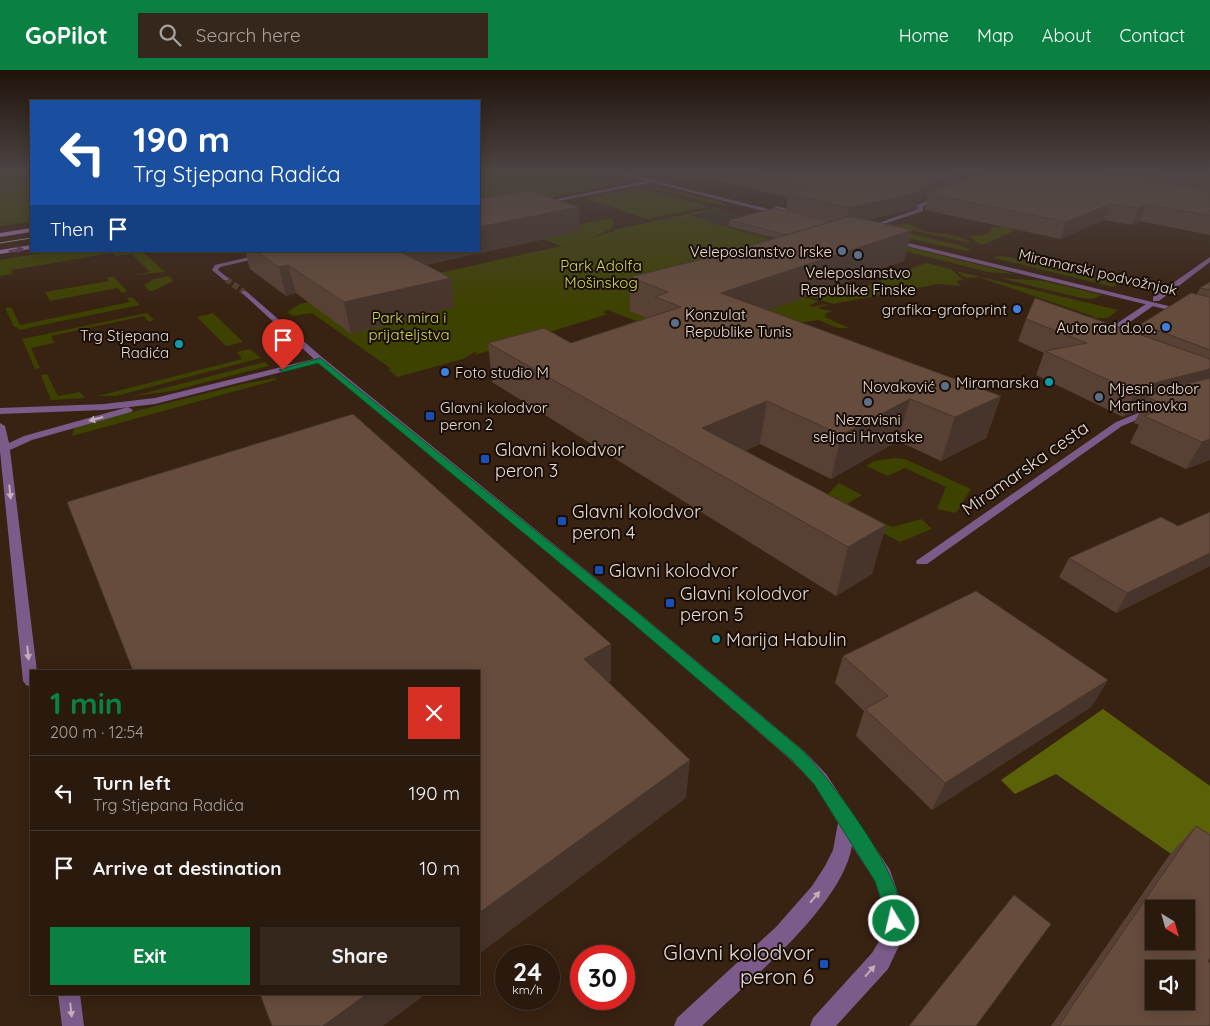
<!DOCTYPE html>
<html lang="en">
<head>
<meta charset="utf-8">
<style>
  :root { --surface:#2a1a0e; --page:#36271c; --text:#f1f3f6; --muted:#a5a19e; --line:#46382e; --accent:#0b8043 }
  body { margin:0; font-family:Quicksand,sans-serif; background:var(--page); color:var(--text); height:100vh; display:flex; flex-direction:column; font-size:19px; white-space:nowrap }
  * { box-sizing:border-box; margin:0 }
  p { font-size:16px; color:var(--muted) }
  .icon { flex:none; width:28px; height:28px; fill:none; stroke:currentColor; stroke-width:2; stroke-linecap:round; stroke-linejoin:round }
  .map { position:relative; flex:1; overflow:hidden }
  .panel { position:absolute; left:30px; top:600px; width:450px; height:325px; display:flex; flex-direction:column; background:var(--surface); border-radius:0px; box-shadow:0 2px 12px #0003,0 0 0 1px var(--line) }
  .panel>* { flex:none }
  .hud { position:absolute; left:30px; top:30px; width:450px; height:152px; border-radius:0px; box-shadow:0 2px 12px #0003,0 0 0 1px var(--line); background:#1a4fa0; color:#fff; overflow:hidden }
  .needle { width:32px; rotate:143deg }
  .controls { position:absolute; left:1145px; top:830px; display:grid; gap:10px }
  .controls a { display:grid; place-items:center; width:50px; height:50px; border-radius:0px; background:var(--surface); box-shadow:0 2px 12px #0003,0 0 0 1px var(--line); font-size:25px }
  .speed { position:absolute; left:495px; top:875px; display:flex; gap:10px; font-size:25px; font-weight:700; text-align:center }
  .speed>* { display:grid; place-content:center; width:65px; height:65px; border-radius:50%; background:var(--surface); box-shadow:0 2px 12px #0003,0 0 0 1px var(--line); line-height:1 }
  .speed small { font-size:12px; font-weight:400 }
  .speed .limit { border:8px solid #d22; background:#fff; color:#111 }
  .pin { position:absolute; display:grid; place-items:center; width:42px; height:42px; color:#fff; margin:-51px -21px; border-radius:50% 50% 50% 0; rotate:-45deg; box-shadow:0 0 5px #0007 }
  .pin .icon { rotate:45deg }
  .me { position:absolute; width:55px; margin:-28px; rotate:351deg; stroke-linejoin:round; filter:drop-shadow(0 0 4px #0008) }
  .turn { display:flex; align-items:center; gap:18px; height:105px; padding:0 20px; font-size:22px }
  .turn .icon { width:65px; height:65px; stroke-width:2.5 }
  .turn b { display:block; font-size:35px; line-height:42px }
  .then { display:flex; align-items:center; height:48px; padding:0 20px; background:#0003; gap:10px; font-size:19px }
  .round { display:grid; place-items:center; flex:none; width:52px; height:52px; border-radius:0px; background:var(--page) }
  .overview { display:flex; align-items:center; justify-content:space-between; height:85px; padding:0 20px }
  h1 { font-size:30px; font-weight:700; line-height:38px; color:var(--accent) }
  .button { display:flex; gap:10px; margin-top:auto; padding:10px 20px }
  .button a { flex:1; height:58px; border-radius:0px; background:var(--accent); color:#fff; font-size:20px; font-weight:700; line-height:58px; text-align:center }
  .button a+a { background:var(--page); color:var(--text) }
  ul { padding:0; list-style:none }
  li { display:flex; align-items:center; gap:15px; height:75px; padding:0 20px; border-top:1px solid var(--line) }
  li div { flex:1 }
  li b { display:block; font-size:19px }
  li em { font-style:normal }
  header { display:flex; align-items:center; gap:30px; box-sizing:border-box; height:70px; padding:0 25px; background:var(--accent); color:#fff }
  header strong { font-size:24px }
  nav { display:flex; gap:28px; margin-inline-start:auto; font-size:18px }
  .search { width:350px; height:45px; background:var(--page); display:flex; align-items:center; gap:12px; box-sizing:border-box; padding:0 18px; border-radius:0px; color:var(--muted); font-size:19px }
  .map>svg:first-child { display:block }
  .commercial { fill:#362e1e }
  .green { fill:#3e4201 }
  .forest { fill:#5b6107 }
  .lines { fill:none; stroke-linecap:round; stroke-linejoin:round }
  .minor-tunnel { stroke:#533e2f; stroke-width:6; stroke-dasharray:6 3; stroke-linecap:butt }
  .pedestrian { fill:#7c5a8a; fill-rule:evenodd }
  .minor { fill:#7c5a8a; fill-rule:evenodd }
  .tertiary { fill:#7c5a8a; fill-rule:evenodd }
  .secondary { fill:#ac74c3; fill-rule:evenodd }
  .tram { stroke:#b2a195; stroke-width:1 }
  .wall { fill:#584134 }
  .shaded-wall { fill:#47352b }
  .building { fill:#664c3d; stroke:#47352b; fill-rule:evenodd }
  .oneway { fill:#5b3c5c }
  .oneway2 { fill:#c4aeb8 }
  .route { fill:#0b8043; stroke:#07532c }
  .service-dot { fill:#5c6f8a; stroke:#180e07; stroke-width:2 }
  .shop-dot { fill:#3f7fe0; stroke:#180e07; stroke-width:2 }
  .culture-dot { fill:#0f9aa8; stroke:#180e07; stroke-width:2 }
  .transit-dot { fill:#1a4fb4; stroke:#180e07; stroke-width:2 }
  .labels { text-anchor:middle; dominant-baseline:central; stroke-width:4; stroke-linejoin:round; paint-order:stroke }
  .far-poi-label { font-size:15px; fill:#eadbd1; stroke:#180e07; text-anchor:end }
  .far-park-label { font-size:15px; fill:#d1dc53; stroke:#180e07 }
  .far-street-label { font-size:15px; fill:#eadbd1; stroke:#180e07 }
  .poi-label { font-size:18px; fill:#eadbd1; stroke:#180e07; text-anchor:start }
  .street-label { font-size:18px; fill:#eadbd1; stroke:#180e07 }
  .near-poi-label { font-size:21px; fill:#eadbd1; stroke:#180e07; text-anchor:end }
</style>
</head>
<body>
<header>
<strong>GoPilot</strong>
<div class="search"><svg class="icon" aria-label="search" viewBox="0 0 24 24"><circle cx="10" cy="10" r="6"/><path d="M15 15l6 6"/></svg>Search here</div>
<nav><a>Home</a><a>Map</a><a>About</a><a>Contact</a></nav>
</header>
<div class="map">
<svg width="1210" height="956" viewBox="0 0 1210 956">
  <rect width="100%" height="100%" fill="#382212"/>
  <path class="commercial" d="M718,139L803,162L774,170L703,151L691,145Z"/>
  <g class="green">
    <path d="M0,102H31V152L0,156Z"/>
    <path d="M507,102H577L622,114L479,141V107Z"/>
    <path d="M645,116L720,131L728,137Z"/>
    <path d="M638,118L704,135L706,137L647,149L584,128Z"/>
    <path d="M715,138L720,139L692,145L707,150L704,151L774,170L713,213L779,236L804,227L818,231L809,236C816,238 821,233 829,235L819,237L820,239L833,241L826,243L825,247L849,258H838L818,250L799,253L781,245L745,252L631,241L648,249L636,251L608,240L603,242L608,244L475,285L477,281L463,289L397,307L389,300L390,298L312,243L293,246L287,242L300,234L561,176L543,169L568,157L611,148L614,152L611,159L590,169L622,158Z"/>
    <path d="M909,154C928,168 953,159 971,173L889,155Z"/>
    <path d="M883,157L962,176L971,180L965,181L885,163Z"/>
    <path d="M991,157H1006L1014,161L984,174H979L969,166L984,165L992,160Z"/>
    <path d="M814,158L839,160L1016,204L988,202Z"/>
    <path d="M53,181H142L165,202L134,205L150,202L132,184L116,186L112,183L11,200L12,204L0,206V190Z"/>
    <path d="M998,186L1009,187L1115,213L1117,215L1113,217L994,188Z"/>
    <path d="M926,193L951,199L963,210L956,211L961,216L938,214L833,234L808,226L838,215L856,220Z"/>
    <path d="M956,201L1118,240L1108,248H1091L1095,247L979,207L966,208Z"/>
    <path d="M170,206L173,211L153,221H149L144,215L154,209Z"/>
    <path d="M107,207H114L127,221L122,223L118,218L50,231L45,222L109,211Z"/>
    <path d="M1000,208L1044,211L1103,225L1092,229L1081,228Z"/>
    <path d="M132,227L140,235L19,260L17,257H14L5,238L11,237L20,255L130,232L127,228Z"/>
    <path d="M147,243L154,250L149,252L144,246L51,266L54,273L31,278L40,298L35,299L22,269Z"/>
    <path d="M213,243L243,272L226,276L197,247Z"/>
    <path d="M250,279L261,288L116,326H98L242,289L237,282Z"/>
    <path d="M265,292L269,296L172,321L134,326Z"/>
    <path d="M47,304L58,326L80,322L85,328L51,330L41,305Z"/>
    <path d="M276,308V310L72,366L74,359L84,354L243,314Z"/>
    <path d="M895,388L905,389L971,419L956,443L937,439L946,417L905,398L888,406L866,396L874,391Z"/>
    <path d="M839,413L862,425L847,434L892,457L921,449L932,459L900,472L831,436L826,426Z"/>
  </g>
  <path class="forest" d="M1103,639L1210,716V811L1056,704L1015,724L1001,710Z"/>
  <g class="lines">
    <path class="minor-tunnel" d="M226,209L244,222"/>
    <path class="pedestrian" d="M939,126L943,127L923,136V141L872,158L867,157L918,139L917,135Z"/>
    <g class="minor">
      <path d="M652,110L654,112L540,135L537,133Z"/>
      <path d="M276,181H289L220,197L218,200L228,208V210H224L212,200L215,195Z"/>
      <path d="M1210,187V192L1159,231H1153V227Z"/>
      <path d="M242,221H246L323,288L640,544L804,681L826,704L890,800L903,838L904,865L888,899L836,956H810L813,948L872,883L884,863L883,838L875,811L852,776C842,837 746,913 702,956H674L677,948L776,857L812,816L825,796L833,780L838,753L814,714L792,691L630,550L318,293L155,334L104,340L0,344V338L104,334L155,328L314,289L242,223Z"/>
      <path d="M1149,232L1156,234L1114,263L1112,270H1106L1107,260Z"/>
      <path d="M128,337L133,340L131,342L32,370L10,380L37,601H31V617L26,615L23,611L0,381V353L5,356L9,373L24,366Z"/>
      <path d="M1153,337L1158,340L1156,342L1122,356L927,494H917L916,491L1116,352Z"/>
      <path d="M58,924H80L84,956H62Z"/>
    </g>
    <g class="tertiary">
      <path d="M620,102L784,143L785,144L782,146L612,102Z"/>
      <path d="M776,136L848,154L849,155L846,157L774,139Z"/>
      <path d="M892,169L1210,246V250L890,172Z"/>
    </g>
    <g class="secondary">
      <path d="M31,158V162L0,167V163Z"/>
      <path d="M31,175V179L0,184V180Z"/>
    </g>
    <path class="tram" d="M0,173L31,168"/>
  </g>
  <g class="wall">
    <path d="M678,102H1210V165L1140,151L1132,155L1104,150L1060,169L925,140L927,128L920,130L917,133L916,138L867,150L912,160L904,191L768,240L1001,326L986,368L941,391L898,371L831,409L760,374L745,381L886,455L872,504L836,526L492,312L488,273H571L646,248L630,241V207L723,184L775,168L729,156V150L832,152L786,140L788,127Z"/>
    <path d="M580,161L426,195L451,208L454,237L351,264L296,223L286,226L250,199L245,181H479Z"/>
    <path d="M1210,212V390L1186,399L1130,373L1139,355L1134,353L1141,339L1123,347L1036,305L1044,283L1018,271L1026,249L1137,263L1141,254L1197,224L1200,218Z"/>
    <path d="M1210,442V496L1116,543L1059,507L1069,488L1178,456Z"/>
    <path d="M843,586L1108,610L1091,637L932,740L856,666L864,641L835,613Z"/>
    <path d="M1196,756L1208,892L1210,956H1051L1170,784Z"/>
  </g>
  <g class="shaded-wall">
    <path d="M965,102H1007L929,121L927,128L920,130L917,133L916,138L846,155L849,138L920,118L924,115Z"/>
    <path d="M1111,134L1104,150L1060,169L1066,152Z"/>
    <path d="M1147,134L1140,151L1132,155L1139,138Z"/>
    <path d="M579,137L580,161L392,202L388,181H479V157Z"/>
    <path d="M912,160L904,191L718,259L721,223Z"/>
    <path d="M288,195L296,223L286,226L279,197Z"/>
    <path d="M451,208L454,237L351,264L344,232Z"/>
    <path d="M1210,299V320L1147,327L1141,339L1123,347L1135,322L1158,312Z"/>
    <path d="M1001,326L986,368L941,391L955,347Z"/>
    <path d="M910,329L898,371L831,409L841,365Z"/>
    <path d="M767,331L760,374L708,398L702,358Z"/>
    <path d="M1210,369V390L1186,399L1202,372Z"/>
    <path d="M886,455L872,504L836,526L848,477Z"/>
    <path d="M1210,483V496L1116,543L1127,523Z"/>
    <path d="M611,574V611L585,627L584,589Z"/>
    <path d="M1108,610L1091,637L932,740L945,713Z"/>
    <path d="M690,690L686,728L479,884V843Z"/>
    <path d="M367,924H426L383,956H323Z"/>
  </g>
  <g class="building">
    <path d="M744,102H965L924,115L920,118V122L849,138L788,124L815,117Z"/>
    <path d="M989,102H1098L1210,120V146L1147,134L1139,138L1111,134L1066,152L929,124V121Z"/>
    <path d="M1138,102H1210V113Z"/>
    <path d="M528,120L579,137L479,157V129Z"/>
    <path d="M774,138L830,152L787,165L729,150Z"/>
    <path d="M850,146L912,160L721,223L1001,326L955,347L910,329L841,365L767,331L702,358L886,455L848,477L488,273L544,258L571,273L681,237L655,227L668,222L630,207L723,184Z"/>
    <path d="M256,181H399L451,208L344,232L288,195L279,197Z"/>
    <path d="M1210,212V220L1200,218Z"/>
    <path d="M1191,223L1210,227V280L1141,254Z"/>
    <path d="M1035,228L1210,289V299L1158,312L1135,322L1045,281L1087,273L1026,249Z"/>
    <path d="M1210,308V369L1202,372L1144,346L1170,337L1147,327L1166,319Z"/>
    <path d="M353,344L611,574L584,589L690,690L479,843V601H133L67,432Z"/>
    <path d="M1210,442V483L1127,523L1069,488L1161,447L1178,456Z"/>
    <path d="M976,521L1108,610L945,713L865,639L888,626L843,586Z"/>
    <path d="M1196,756L1210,765V888L1208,892L1210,893V956H1059L1074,933ZM1154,839H1186V871H1154ZM1154,899H1186V931H1154Z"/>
    <path d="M1014,825L1051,854L976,956H909Z"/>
    <path d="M260,924H367L323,956H272Z"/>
  </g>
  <defs><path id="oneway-solid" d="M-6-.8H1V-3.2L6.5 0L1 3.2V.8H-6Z" transform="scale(1.25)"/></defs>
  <use class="oneway" href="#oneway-solid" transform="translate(16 180) rotate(-10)"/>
  <g class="oneway2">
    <use href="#oneway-solid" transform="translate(96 349) rotate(165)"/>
    <use href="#oneway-solid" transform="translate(10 422) rotate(84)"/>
    <use href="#oneway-solid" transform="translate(28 583) rotate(84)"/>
    <use href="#oneway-solid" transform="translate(815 827) rotate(-49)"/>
    <use href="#oneway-solid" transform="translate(870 901) rotate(-48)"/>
    <use href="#oneway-solid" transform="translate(71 940) rotate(84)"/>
  </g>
  <linearGradient id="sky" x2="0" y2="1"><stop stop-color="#1f130a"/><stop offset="0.43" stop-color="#4d4444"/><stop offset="1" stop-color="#4d4444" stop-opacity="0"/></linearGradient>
  <rect width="1210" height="236" fill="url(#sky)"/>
  <path class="route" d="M320,288L639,544L803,681C830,709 916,820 900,858L894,860L887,858L884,851V838L875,811L814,714L792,690L630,551L318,293L283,302L279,300Z"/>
  <g class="service-dot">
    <circle cx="842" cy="181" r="5"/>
    <circle cx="858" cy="185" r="5"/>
    <circle cx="675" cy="253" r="5"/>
    <circle cx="945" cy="316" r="5"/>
    <circle cx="1099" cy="327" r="5"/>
    <circle cx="868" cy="332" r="5"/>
  </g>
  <g class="shop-dot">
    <circle cx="1017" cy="239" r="5"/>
    <circle cx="1166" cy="257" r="5"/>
    <circle cx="445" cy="302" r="5"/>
  </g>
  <g class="culture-dot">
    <circle cx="179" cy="274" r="5"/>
    <circle cx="1049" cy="312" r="5"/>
    <circle cx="716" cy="569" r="5"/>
  </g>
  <g class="transit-dot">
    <rect x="425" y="341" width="10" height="10" rx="2.5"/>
    <rect x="480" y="384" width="10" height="10" rx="2.5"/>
    <rect x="557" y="446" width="10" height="10" rx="2.5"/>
    <rect x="594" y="495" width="10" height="10" rx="2.5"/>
    <rect x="665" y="528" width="10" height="10" rx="2.5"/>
    <rect x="819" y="889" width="10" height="10" rx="2.5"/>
  </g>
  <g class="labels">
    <g class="far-poi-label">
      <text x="832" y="181">Veleposlanstvo Irske</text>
      <text x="858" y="202" text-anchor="middle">Veleposlanstvo<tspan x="858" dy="17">Republike Finske</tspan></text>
      <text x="1007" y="239">grafika-grafoprint</text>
      <text x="685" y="244" text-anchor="start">Konzulat<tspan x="685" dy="17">Republike Tunis</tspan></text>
      <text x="1156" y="257">Auto rad d.o.o.</text>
      <text x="169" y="265">Trg Stjepana<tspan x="169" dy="17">Radića</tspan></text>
      <text x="455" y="302" text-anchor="start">Foto studio M</text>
      <text x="1039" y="312">Miramarska</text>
      <text x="935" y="316">Novaković</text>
      <text x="1109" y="318" text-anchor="start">Mjesni odbor<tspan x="1109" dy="17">Martinovka</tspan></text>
      <text x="440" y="337" text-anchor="start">Glavni kolodvor<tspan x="440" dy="17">peron 2</tspan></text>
      <text x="868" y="349" text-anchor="middle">Nezavisni<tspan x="868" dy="17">seljaci Hrvatske</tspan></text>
    </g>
    <g class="far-park-label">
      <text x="601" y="195">Park Adolfa<tspan x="601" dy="17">Mošinskog</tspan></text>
      <text x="409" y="247">Park mira i<tspan x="409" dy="17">prijateljstva</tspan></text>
    </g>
    <g class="far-street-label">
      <text transform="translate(1098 202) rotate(13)">Miramarski podvožnjak</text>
    </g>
    <g class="poi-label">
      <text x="495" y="379">Glavni kolodvor<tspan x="495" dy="21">peron 3</tspan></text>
      <text x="572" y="441">Glavni kolodvor<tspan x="572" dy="21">peron 4</tspan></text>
      <text x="609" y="500">Glavni kolodvor</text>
      <text x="680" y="523">Glavni kolodvor<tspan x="680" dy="21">peron 5</tspan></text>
      <text x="726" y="569">Marija Habulin</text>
    </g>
    <g class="street-label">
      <text transform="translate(1025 398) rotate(-35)">Miramarska cesta</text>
    </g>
    <g class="near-poi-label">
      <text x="814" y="882">Glavni kolodvor<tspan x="814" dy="24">peron 6</tspan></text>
    </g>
  </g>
</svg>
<div class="controls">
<a><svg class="needle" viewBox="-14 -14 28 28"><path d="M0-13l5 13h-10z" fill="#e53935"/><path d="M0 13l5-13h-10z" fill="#a5a19e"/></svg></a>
<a><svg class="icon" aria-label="sound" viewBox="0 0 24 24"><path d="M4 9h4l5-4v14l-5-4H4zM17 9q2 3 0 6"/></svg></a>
</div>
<div class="speed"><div>24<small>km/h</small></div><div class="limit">30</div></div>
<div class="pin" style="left:283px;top:300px;background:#d93025"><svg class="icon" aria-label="arrive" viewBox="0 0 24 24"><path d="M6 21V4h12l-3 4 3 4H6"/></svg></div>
<svg class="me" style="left:894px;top:851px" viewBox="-20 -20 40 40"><circle r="17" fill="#0b8043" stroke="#fff" stroke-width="3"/><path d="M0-11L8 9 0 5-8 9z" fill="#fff"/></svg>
<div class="hud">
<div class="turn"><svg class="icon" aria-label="left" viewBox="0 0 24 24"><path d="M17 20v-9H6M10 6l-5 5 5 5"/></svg><div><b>190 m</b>Trg Stjepana Radića</div></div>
<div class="then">Then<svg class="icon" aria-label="arrive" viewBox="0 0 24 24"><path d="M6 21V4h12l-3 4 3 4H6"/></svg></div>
</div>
<section class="panel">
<div class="overview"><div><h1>1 min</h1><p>200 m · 12:54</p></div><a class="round" style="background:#d93025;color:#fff"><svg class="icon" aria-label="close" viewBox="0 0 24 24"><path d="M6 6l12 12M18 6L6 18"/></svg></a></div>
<ul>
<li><svg class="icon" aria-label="left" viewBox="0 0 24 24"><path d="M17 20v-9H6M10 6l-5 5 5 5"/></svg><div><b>Turn left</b><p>Trg Stjepana Radića</p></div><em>190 m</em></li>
<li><svg class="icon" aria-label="arrive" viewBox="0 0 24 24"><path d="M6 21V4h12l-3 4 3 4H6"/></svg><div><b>Arrive at destination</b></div><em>10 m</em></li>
</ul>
<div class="button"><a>Exit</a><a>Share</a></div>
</section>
</div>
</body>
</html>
